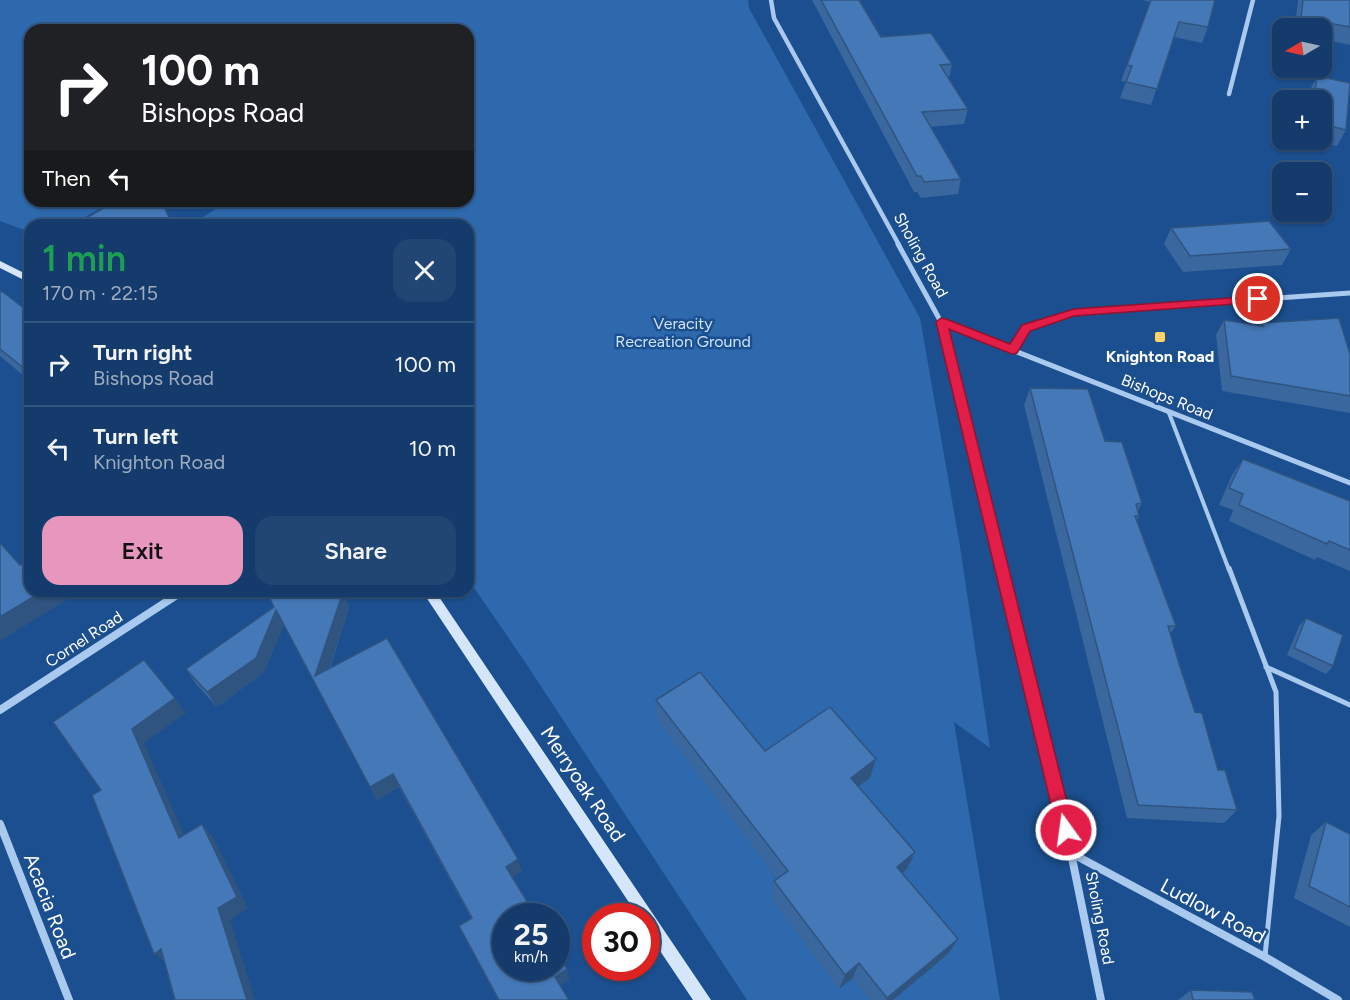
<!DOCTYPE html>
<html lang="en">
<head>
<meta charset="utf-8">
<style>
  :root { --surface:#143b6b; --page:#214673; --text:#f1f3f6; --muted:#9dadc1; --line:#33557e; --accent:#e797bd }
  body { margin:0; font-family:Figtree,sans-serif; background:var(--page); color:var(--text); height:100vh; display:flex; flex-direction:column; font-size:22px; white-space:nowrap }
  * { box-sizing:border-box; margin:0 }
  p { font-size:20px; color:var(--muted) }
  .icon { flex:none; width:33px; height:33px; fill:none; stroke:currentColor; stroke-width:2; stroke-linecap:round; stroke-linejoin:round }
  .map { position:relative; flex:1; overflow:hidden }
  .details { position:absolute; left:24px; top:219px; width:450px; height:378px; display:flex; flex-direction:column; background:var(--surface); border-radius:18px; box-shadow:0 2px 4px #0004,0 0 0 2px var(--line) }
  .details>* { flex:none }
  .guide { position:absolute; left:24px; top:24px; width:450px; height:183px; border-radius:18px; box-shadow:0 2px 4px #0004,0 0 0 2px var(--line); background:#202124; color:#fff; overflow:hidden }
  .needle { width:39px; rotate:261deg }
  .fabs { position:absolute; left:1272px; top:18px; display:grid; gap:12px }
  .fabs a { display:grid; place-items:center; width:60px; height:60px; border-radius:12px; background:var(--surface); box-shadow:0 2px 4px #0004,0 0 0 2px var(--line); font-size:30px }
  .speed { position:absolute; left:492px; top:903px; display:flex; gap:12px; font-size:30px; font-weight:700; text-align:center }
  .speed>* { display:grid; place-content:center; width:78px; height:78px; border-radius:50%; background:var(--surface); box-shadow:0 2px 4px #0004,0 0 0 2px var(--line); line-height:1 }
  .speed small { font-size:15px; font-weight:400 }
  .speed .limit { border:9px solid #d22; background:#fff; color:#111 }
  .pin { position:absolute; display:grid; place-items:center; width:51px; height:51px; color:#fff; margin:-26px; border:3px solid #fff; border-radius:50%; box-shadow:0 2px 6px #0007 }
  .me { position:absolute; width:66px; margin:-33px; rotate:346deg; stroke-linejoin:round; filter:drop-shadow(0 0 4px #0008) }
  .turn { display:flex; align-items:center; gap:21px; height:126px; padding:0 18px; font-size:27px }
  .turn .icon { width:78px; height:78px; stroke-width:2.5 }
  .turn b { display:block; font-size:42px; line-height:51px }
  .then { display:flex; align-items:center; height:57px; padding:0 18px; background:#0003; gap:12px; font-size:22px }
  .round { display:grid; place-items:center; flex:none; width:63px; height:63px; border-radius:18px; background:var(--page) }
  .headline { display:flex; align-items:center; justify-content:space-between; height:102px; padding:0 18px }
  h1 { font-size:36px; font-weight:600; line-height:45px; color:#1e9e55 }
  .button { display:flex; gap:12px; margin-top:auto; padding:12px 18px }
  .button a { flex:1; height:69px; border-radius:18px; background:var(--accent); color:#111; font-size:24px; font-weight:600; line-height:69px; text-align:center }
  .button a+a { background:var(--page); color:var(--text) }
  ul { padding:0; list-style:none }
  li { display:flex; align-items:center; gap:18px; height:84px; padding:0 18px; border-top:2px solid var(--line) }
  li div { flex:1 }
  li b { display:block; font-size:22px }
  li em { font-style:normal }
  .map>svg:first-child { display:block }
  .green { fill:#2e69ad }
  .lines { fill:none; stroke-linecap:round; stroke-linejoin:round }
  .lane-far1 { stroke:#a9c9ee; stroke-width:4 }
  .lane { stroke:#a9c9ee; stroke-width:5 }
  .street-far2 { stroke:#a9c9ee; stroke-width:4.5 }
  .street-far1 { stroke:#a9c9ee; stroke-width:5 }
  .street { stroke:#a9c9ee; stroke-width:8 }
  .secondary { fill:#d6e6fa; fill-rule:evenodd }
  .wall { fill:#3a679d }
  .shaded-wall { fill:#305480 }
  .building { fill:#4478b7; stroke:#305480; stroke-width:1.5 }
  .route { fill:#e11d48; stroke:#92132f; stroke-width:1.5 }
  .poi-dot { fill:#ffd166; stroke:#1b4f8f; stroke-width:2 }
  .labels { text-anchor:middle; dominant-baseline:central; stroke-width:5; stroke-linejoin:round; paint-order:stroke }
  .street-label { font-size:16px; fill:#fff; stroke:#1b4f8f }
  .park-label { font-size:16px; fill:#cfe3fa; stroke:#1b4f8f }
  .poi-label { font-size:16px; font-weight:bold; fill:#fff; stroke:#1b4f8f }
  .near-street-label { font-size:20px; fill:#fff; stroke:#1b4f8f }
</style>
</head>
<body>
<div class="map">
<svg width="1350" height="1000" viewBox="0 0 1350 1000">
  <rect width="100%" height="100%" fill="#1b4f8f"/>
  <path class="green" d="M0,0H748L749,8L920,318L960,546L990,748L954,722L1000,1000H747L523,659L468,579V225H190L229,201H468V30H30V201H114L70,225H30V232L0,221Z"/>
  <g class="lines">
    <path class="lane-far1" d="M1169,413L1229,570"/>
    <g class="lane">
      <path d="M1229,568L1276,692L1279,816L1265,956"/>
      <path d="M1266,667L1350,705"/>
    </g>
    <g class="street-far2">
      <path d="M771,0L774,18L899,245"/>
      <path d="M1229,94L1253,0"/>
    </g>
    <g class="street-far1">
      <path d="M898,244L941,322L1002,570"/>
      <path d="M941,322L1350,483"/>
      <path d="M1012,350L1026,328L1074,312L1350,293"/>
    </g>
    <g class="street">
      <path d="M1001,568L1071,853L1101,1000"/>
      <path d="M0,710L183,591"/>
      <path d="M0,824L69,1000"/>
      <path d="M1071,853L1265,957L1338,1000"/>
    </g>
    <g class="secondary">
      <path d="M0,261L30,276V283L0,268Z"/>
      <path d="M422,591H435L711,1000H693L646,930V916H638Z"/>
    </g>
  </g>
  <g class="wall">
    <path d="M812,0H859L881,37L952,64L949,79L968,109L964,124L930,127L961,179L958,194L921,198L917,192H914Z"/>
    <path d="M1142,0H1215L1208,27L1202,43L1174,37L1151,105L1120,98L1126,82L1121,81L1150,2Z"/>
    <path d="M1298,0H1350V45L1322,39V28H1295Z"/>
    <path d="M1317,76L1346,130L1337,146L1307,140H1322V100H1308L1309,92Z"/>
    <path d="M1171,228L1291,249L1282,265L1183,272L1164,244Z"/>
    <path d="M0,291L30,313V381L0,356Z"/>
    <path d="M1224,320L1259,326L1261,323L1350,354V413L1222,391L1216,335Z"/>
    <path d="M1030,388L1105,441L1142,503L1138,510L1139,516L1137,520L1176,626L1170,634L1195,712L1218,770L1237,810L1224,823L1127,818L1024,405Z"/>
    <path d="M1243,459L1350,501V571L1317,557L1315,560L1229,521L1233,510L1219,505L1232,475Z"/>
    <path d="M343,592L349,608L330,668L522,871L512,877L569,979L560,985L569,1000H498L459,926L471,918L399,787L377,800L284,625L264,672L217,707L196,684L186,669Z"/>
    <path d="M1306,618L1333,666L1326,674L1287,655L1299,626Z"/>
    <path d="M656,700L765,751L870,778L858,787L915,852L907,869L902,873L948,954L893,1000H870L853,978L839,989L771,898L774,881L778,879L657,720Z"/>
    <path d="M1326,822L1350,834V927L1294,898L1311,835Z"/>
    <path d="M1191,990L1255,1000H1178Z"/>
  </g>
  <g class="shaded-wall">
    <path d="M43,591H81L0,641V617Z"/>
    <path d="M343,592L349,608L322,690L315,676Z"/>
    <path d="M276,610L284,625L264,672L217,707L207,692Z"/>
    <path d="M175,698L186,713L144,743L191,851L179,838L132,729Z"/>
    <path d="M876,759L870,778L845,796L851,778Z"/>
    <path d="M393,774L399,787L377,800L370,787Z"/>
    <path d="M202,824L213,837L248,908L230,920L255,1000H247L218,908Z"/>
    <path d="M915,852L907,869L890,883L897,867Z"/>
    <path d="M518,859L522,871L510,879L506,867Z"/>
    <path d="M958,939L948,954L893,1000H886Z"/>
    <path d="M161,949L167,964L154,954Z"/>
    <path d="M859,963L853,978L839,989L845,975Z"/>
    <path d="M567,969L569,979L558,987L555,977Z"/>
  </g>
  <g class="building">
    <path d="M821,0H859L881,37L931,33L952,64L940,65L968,109L922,112L961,179L924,182L921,176H917Z"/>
    <path d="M1151,0H1215L1208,27L1179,22L1157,89L1126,82L1132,66L1127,65Z"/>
    <path d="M1303,0H1350V27L1301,18Z"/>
    <path d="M1317,76L1350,83L1346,130L1322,124V100H1314Z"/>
    <path d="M128,201H161L173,225H84L86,224L81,221L114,202L120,205Z"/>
    <path d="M1269,221L1291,249L1190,256L1171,228Z"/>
    <path d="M0,291L3,292L30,313V373L0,349Z"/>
    <path d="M1339,318L1350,354V396L1231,376L1224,320L1263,326L1261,323Z"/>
    <path d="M1030,388L1088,389L1105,441L1122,442L1142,503L1136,504L1139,516H1135L1176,626H1168L1180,667L1195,712L1202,713L1218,770H1225L1237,810L1138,805Z"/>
    <path d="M1243,459L1350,501V550L1329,541L1327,544L1239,505L1243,494L1229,488Z"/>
    <path d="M0,543L20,565L30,559V591H43L0,617Z"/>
    <path d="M266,591H321L343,592L315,676L387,638L518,859L506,867L536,916H506V968H556V952L567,969L555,977L569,1000H499L459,926L472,918L393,774L370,787L276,610L256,658L207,692L186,669L274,607Z"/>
    <path d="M1306,618L1343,635L1333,666L1294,648Z"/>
    <path d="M144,660L175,698L132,729L179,838L202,824L237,897L218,908L247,1000H175L161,949L154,954L92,795L101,790L53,722Z"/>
    <path d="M700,672L765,751L830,707L876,759L851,778L915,852L897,867L958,939L887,998L859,963L845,975L774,881L788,871L656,700Z"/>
    <path d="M1326,822L1350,834V907L1309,886Z"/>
    <path d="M1191,990L1252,992L1255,1000H1193Z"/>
  </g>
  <path class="route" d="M1258,296L1262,297V302L1074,316L1030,331L1017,353L1012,354L949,329L1074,830L1072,836L1066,839L1060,836L1057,830L936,322L941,318L946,319L1010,344L1022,325L1074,309Z"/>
  <rect class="poi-dot" x="1154" y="331" width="12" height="12" rx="3"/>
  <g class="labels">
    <g class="street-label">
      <text transform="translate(921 255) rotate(61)">Sholing Road</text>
      <text transform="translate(1167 397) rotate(22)">Bishops Road</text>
      <text transform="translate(84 639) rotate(-33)">Cornel Road</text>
      <text transform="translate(1100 918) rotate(79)">Sholing Road</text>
    </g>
    <g class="park-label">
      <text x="683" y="323">Veracity<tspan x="683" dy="18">Recreation Ground</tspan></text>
    </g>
    <g class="poi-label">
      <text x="1160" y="356">Knighton Road</text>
    </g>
    <g class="near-street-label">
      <text transform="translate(583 784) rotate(56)">Merryoak Road</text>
      <text transform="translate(50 906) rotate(69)">Acacia Road</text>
      <text transform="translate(1213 911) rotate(28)">Ludlow Road</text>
    </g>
  </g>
</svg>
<div class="fabs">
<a><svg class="needle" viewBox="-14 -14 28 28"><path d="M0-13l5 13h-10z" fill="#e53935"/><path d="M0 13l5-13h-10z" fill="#9dadc1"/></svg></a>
<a>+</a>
<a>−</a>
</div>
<div class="speed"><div>25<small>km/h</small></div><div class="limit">30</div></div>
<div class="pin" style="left:1258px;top:299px;background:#d93025"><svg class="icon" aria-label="arrive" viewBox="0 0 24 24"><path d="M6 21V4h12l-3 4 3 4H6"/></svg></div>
<svg class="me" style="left:1066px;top:830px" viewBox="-20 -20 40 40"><circle r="17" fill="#e11d48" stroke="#fff" stroke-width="3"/><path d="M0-11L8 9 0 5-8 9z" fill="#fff"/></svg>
<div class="guide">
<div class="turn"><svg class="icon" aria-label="right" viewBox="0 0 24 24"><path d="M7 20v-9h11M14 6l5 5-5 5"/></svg><div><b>100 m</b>Bishops Road</div></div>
<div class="then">Then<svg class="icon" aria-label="left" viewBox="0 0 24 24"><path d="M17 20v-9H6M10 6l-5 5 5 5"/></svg></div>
</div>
<section class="details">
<div class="headline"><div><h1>1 min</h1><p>170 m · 22:15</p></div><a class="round"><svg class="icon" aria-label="close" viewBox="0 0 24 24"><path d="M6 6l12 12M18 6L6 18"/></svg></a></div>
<ul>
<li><svg class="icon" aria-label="right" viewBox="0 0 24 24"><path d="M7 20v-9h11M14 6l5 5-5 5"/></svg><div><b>Turn right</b><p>Bishops Road</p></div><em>100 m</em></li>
<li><svg class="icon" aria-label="left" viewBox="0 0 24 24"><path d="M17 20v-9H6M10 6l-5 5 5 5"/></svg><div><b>Turn left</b><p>Knighton Road</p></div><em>10 m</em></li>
</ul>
<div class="button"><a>Exit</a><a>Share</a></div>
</section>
</div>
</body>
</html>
